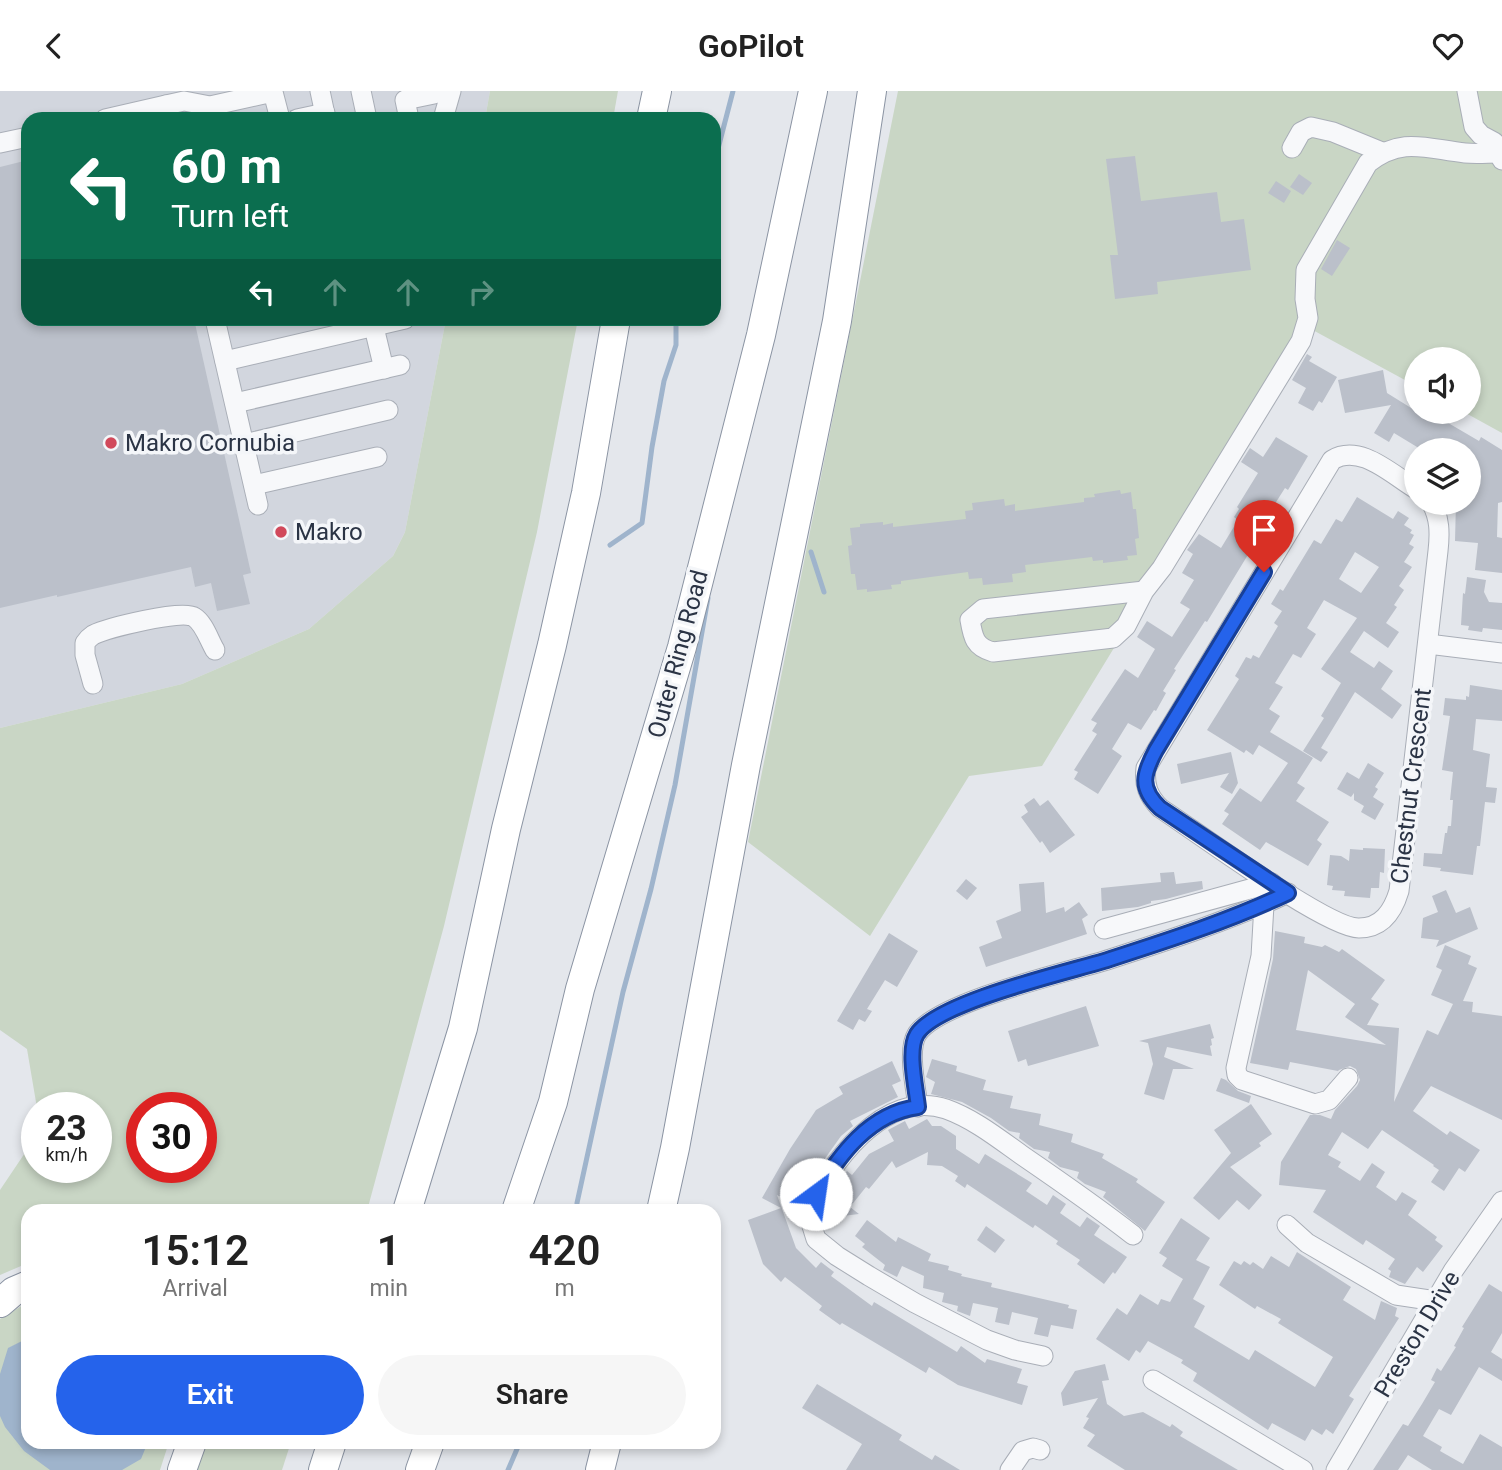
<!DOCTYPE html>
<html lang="en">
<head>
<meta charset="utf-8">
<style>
  :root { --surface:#fff; --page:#f6f6f6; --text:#222; --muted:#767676; --accent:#2563eb }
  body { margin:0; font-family:Roboto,sans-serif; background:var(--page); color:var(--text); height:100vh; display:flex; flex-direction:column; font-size:26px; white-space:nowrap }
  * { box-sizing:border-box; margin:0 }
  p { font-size:23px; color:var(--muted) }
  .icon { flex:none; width:38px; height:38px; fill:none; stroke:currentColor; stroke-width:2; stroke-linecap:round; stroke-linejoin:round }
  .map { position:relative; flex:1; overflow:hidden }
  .side { position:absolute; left:21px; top:1113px; width:700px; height:245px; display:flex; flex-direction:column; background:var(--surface); border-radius:21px; box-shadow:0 4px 10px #0003 }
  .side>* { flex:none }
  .banner { position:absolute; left:21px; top:21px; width:700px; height:214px; border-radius:21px; box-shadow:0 4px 10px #0003; background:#0b6e4f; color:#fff; overflow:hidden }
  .tools { position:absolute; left:1404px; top:256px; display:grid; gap:14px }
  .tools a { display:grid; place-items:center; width:77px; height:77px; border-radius:50%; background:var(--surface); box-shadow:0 4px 10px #0003; font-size:35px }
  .speed { position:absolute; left:21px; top:1001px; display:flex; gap:14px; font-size:35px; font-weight:700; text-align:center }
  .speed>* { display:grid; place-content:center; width:91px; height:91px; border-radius:50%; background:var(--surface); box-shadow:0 4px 10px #0003; line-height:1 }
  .speed small { font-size:18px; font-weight:400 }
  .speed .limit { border:10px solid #d22; background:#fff; color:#111 }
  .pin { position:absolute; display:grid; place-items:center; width:60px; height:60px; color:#fff; margin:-72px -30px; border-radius:50% 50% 50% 0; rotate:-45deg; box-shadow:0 0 7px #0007 }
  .pin .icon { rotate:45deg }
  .me { position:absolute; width:77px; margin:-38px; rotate:31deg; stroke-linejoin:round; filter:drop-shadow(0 0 5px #0008) }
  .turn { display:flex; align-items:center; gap:24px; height:147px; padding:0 35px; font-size:32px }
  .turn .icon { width:91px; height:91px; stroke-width:2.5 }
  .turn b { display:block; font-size:49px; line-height:60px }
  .lanes { display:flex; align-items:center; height:66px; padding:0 35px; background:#0003; justify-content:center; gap:35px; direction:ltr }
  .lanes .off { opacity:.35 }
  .eta { display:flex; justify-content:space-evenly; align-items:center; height:119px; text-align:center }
  .eta b { font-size:42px; font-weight:600; line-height:49px }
  .cta { display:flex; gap:14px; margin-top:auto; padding:14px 35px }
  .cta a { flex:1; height:80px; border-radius:42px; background:var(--accent); color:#fff; font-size:28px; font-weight:600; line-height:80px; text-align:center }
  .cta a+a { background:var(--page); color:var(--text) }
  header { display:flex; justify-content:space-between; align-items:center; height:91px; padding:0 35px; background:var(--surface); font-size:32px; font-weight:600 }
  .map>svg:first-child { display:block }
  .built { fill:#d2d6de }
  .green { fill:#c9d6c5; fill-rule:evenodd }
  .water { fill:#9fb4cc }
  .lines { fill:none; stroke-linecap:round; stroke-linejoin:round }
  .stream { stroke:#9fb4cc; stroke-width:5 }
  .building { fill:#bbc0ca; fill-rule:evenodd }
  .minor-casing { stroke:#a9aeb7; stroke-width:21 }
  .highway-casing { stroke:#8b94a3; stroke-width:30 }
  .minor { stroke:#f7f8fa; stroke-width:19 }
  .highway { stroke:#fff; stroke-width:28 }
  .route-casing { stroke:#184099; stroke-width:18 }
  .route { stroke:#2563eb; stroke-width:12 }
  .poi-dot { fill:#d1495b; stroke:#f4f6f9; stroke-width:2.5 }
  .labels { text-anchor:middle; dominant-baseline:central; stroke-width:7; stroke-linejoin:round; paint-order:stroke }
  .poi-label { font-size:24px; fill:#2b3445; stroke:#f4f6f9; text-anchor:start }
  .street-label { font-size:24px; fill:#2b3445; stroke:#f4f6f9 }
</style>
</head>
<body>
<header><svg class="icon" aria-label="back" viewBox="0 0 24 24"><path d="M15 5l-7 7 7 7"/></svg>GoPilot<svg class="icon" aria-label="heart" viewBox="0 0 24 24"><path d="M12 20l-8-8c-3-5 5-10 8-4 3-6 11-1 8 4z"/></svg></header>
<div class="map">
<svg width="1502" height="1379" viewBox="0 0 1502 1379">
  <rect width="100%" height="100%" fill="#e4e7ec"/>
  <path class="built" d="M0,0H490L485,28H28V228H446L405,441L393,465L309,538L182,593L0,637Z"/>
  <g class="green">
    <path d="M490,0H618L613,28H485Z"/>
    <path d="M898,0H1502V342L1462,320H1468V268H1416V295L1309,237L1042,675L969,685L870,845L748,751Z"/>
    <path d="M446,228H578L537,441L444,835L367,1120H28V1172L0,1184V1099L37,1044V1076H96V1017H37L27,958L0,939V637L182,593L309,538L393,465L405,441ZM142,1017H201V1076H142Z"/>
    <path d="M28,1211V1351H169L160,1379H0V1228Z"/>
    <path d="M204,1351H291L282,1379H195Z"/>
  </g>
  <path class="water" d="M28,1247V1351H148L141,1368L122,1379H50L24,1360L5,1336L0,1325V1283L8,1257Z"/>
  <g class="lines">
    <g class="stream">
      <path d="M714,73L733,0"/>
      <path d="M610,454L642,432L652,356L664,290L676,254V228"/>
      <path d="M811,461L824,501"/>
      <path d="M577,1120V1112L623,901L651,798L675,694L708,507"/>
      <path d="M508,1379L520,1351"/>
    </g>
  </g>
  <g class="building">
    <path d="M1135,65L1141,110L1217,101L1221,131L1244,128L1251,179L1157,191L1158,203L1115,208L1110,164H1118L1106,68Z"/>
    <path d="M28,69V228H194L251,482L243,484L250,513L217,520L211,492L195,496L191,476L57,506V504L0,517V76Z"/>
    <path d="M1299,83L1312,92L1303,104L1290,96Z"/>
    <path d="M1276,90L1291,100L1284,112L1268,102Z"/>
    <path d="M1337,149L1350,157L1332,185L1321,178Z"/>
    <path d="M1307,263L1312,266L1309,270L1337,286L1322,312L1319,310L1313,320L1298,312L1306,297L1292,289Z"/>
    <path d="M1383,279L1387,302L1416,320H1442L1438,326L1479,350L1481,346L1502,359V411L1498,412L1497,446L1502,447V482L1475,479L1478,452L1455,450L1456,411H1468V395L1472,388L1468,386V359H1422L1394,342L1389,351L1374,342L1391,314L1345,322L1338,289Z"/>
    <path d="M1276,346L1308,365L1288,399L1285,397L1264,430L1272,434L1264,447L1260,444L1207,531L1205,530L1174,578L1176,579L1163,600L1166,602L1156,620L1154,619L1141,639L1128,632L1112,658L1122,665L1098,703L1074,688L1078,681L1074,679L1097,643L1092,640L1097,632L1091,629L1125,578L1138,587L1155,558L1137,546L1147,530L1172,546L1190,518L1180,512L1194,489L1182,482L1193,463L1187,459L1199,443L1221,457L1238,429L1234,426L1239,418L1237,416L1258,382L1241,371L1250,357L1263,366Z"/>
    <path d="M1120,399L1121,403L1131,401L1133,418H1136L1139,447L1135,448L1137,464L1127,465L1128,469L1103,472V469L1093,470L1092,466L1025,474L1026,481L1012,483L1013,491L983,494L982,487L969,488L968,481L901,490V493L891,494L892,498L867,501V498L857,499L855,483H851L848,455L852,454L850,437L860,436V433L883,431V434L893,432V436L966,428L965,420L973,419L972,412L1004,408L1005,415L1015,413V420L1084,411V407L1095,406L1094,403Z"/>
    <path d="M1357,406L1393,428L1398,420L1409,427L1404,434L1412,439L1410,442L1414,444L1409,453L1414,456L1404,471L1412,476L1399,495L1404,499L1394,514L1397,516L1386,532L1399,541L1388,557L1364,540L1350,561L1374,577L1379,570L1393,580L1381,598L1402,614L1392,628L1355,601L1321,657L1328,661L1321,671L1303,660L1324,627L1321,625L1341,592L1321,578L1357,527L1324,509L1307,537L1316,543L1301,567L1293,563L1275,592L1283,596L1269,618L1280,625L1270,641L1313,667L1297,692L1305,697L1296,710L1329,731L1317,749L1322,753L1308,775L1266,751L1260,759L1222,733L1229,723L1224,720L1240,697L1261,711L1288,672L1259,654L1253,664L1246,659L1244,662L1207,639L1239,588L1235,585L1246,566L1251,568L1253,564L1259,567L1278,535L1274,532L1282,520L1271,513L1280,498L1283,500L1314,449L1321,453L1336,428L1342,431ZM1355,461L1379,476L1361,502L1339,488Z"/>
    <path d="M1467,486L1486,489L1484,501L1489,511L1502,512V539L1483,537L1482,541L1468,539L1469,535L1461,534L1463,502L1465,503Z"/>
    <path d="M1470,594L1502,599V630L1476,628L1473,659L1490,663L1486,696L1497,697L1495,712L1485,711L1480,755H1477L1473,784L1440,780L1441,777L1423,775L1424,762L1442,763L1445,742H1447L1448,735H1451L1453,709H1450L1453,681L1442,679L1450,625L1443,624L1445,607L1466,609V605L1469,606Z"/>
    <path d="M1231,661L1238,692L1232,703L1220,696L1229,682L1181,693L1177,673Z"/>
    <path d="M1368,672L1384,682L1375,696L1378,698L1373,706L1384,713L1375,729L1361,721L1364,715L1354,709V702L1351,706L1337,698L1347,681L1359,688Z"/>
    <path d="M1034,707L1040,715L1048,709L1075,744L1050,762L1042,750L1040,752L1021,726L1028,721L1024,714Z"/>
    <path d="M1363,757L1385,758L1384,782L1380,781L1379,797H1371L1370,807L1344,805L1345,800L1332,799L1333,795L1327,794L1330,764L1341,765L1349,770L1350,758L1363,759Z"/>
    <path d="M1174,781L1176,793L1202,790L1203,798L1166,808L1151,810V812L1138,816L1102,820L1101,797L1161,791L1160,782Z"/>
    <path d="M966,788L977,797L967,809L956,800Z"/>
    <path d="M1044,791L1046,822L1064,816L1065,821L1079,811L1088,824L1082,828L1087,843L986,876L979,856L1002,847L996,830L1021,820L1019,793Z"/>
    <path d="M1446,799L1456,822L1470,816L1478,838L1436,856L1439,849L1421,847L1423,827L1438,821L1432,805Z"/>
    <path d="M1275,840L1305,846L1304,852L1322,856L1325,854L1339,861L1342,858L1385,889L1371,908L1379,913L1367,934L1399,937L1394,1011L1427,939L1438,944L1453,913L1431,904L1442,879L1436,876L1445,854L1471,865L1468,873L1477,877L1463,910L1473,911L1472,921L1502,925V1029L1431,995L1413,1020L1447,1044L1450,1040L1480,1059L1465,1081L1459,1077L1444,1100L1431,1091L1439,1079L1433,1075L1434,1074L1382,1039L1368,1058L1342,1041L1328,1064L1341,1071L1338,1076L1360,1090L1372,1072L1385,1081L1376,1096L1396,1110L1402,1101L1417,1110L1408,1124L1437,1146L1435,1149L1443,1155L1423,1181L1417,1176L1405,1193L1389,1186L1391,1180L1388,1178L1395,1168L1366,1149L1363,1154L1313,1121L1326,1099L1279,1094L1281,1071L1310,1024H1320L1331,1028L1335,1019L1357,995L1360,989L1356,978L1350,975L1339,979L1329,990L1338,980L1290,971L1288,979L1250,972L1273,868ZM1308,879L1355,913L1345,926L1386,954L1296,939Z"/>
    <path d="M889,842L918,860L897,896L885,889L867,918L872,920L865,931L859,928L853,939L837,930Z"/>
    <path d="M1086,915L1099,955L1028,975L1026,968L1018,971L1008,940Z"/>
    <path d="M1210,933L1214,947L1211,948L1212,954L1210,955L1212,965L1167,956L1164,966L1194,978H1173L1164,1009L1144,1003L1153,973L1148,952L1139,950Z"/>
    <path d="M932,968L957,975L956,980L986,989L983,999L1013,1005L1010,1017L1041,1023L1039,1034L1073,1043L1071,1051L1104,1063L1102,1067L1138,1088L1136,1091L1165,1111L1145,1140L1103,1106L1106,1101L1085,1093L1077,1087L1079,1081L1060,1076L1048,1067L1050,1061L1034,1058L1019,1047L1020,1042L1009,1040L991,1027L962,1011L931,1003L935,991L926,986Z"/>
    <path d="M892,970L901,990L892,994L898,1006L850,1030L853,1035L841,1045L819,1076V1073L797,1115L777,1104L796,1157L816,1177L821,1171L834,1181L831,1185L872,1215L874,1211L957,1261L961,1255L985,1272L987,1268L1022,1278L1017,1292L1028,1295L1022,1314L958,1294L929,1276L926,1282L842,1232L840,1234L819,1219L822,1215L785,1186L781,1191L763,1173L748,1129L781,1117L762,1107L790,1058L816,1019L843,1003L839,996Z"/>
    <path d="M1221,987L1226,989L1238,1000L1251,1005L1249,1012L1216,1000Z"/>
    <path d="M1251,1013L1272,1043L1259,1052L1261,1055L1230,1076L1262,1104L1249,1119L1237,1109L1219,1129L1193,1107L1231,1062L1214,1039Z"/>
    <path d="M927,1028L932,1035H941L956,1045V1058L979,1073L985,1063L1032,1092L1026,1100L1047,1114L1053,1104L1066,1113L1060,1122L1080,1136L1087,1126L1100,1135L1094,1144L1127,1166L1115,1183L1113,1181L1104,1193L1077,1173L1080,1169L1056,1153L1058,1150L1035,1134L1033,1137L967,1093L965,1097L955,1090L958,1085L942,1075L927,1074L928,1061L896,1077L892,1070L869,1098L866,1096L850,1116L859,1123L826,1127L824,1116L847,1080L852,1084L869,1063L894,1050L888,1039L905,1030L909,1038Z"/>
    <path d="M1181,1127L1210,1147L1196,1169L1210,1176L1193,1208L1205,1215L1194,1236L1249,1269L1255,1259L1315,1296L1333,1266L1278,1232L1281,1228L1257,1215L1255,1218L1219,1194L1234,1170L1241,1174L1244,1170L1250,1174L1253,1171L1263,1178L1271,1165L1289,1176L1297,1161L1351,1196L1343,1209L1375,1229L1381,1210L1397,1217L1395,1225L1399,1227L1349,1305L1354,1308L1333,1343L1326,1338L1322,1344L1312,1338L1305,1350L1272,1332L1268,1339L1193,1290L1197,1282L1181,1272L1183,1269L1148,1250L1140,1262L1136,1259L1129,1270L1096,1248L1117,1217L1127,1224L1140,1203L1158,1214L1161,1208L1170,1211L1183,1188L1162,1175L1167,1167L1159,1162Z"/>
    <path d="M867,1129L896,1151L898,1146L931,1163L928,1170L949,1175L948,1179L962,1183L961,1185L992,1192L991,1196L1069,1214L1068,1217L1077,1219L1073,1238L1051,1234L1048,1246L1034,1243L1038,1227L1012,1221L1009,1234L995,1231L998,1217L973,1212L970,1225L957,1220L958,1215L942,1211L944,1202L923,1197L924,1185L902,1175L897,1186L883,1179L885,1174L862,1156L865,1153L855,1145Z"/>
    <path d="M986,1135L1005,1149L995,1162L977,1149Z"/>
    <path d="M1489,1193L1502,1201V1242L1491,1261L1502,1268V1290L1479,1276L1451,1324L1439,1318L1423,1345L1442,1356L1440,1360L1463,1373L1480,1343L1502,1356V1379H1432L1408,1364L1398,1379H1373L1403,1333L1408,1335L1422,1313L1435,1291L1431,1289L1437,1277L1441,1280L1456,1256L1454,1255L1464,1237L1462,1236Z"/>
    <path d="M1105,1273L1109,1289L1102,1290L1107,1313L1124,1325L1143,1321L1170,1336L1172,1333L1183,1341L1180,1345L1238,1379H1125L1087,1355L1095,1344L1083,1337L1089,1327L1086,1326L1098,1307L1063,1315L1061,1302L1075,1280Z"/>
    <path d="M817,1293L902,1344L899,1349L932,1369L935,1364L960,1379H846L862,1353L802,1317Z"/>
  </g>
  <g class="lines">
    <defs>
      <g id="minor">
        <path d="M320,0L326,28"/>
        <path d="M361,0L367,28"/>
        <path d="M1467,0L1474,36L1481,44L1494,51L1502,69"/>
        <path d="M166,14L184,10L210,15L273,1L280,28"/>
        <path d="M105,28L166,14L170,28"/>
        <path d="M297,28L325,22"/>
        <path d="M409,28L405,9L434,3L435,0"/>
        <path d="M443,28L451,0"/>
        <path d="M0,52L28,46"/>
        <path d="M1292,57L1301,41L1311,36L1333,41L1382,61"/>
        <path d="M215,228L258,414"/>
        <path d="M372,228L384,278"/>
        <path d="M225,270L405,228"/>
        <path d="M235,312L400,274"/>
        <path d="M244,353L388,319"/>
        <path d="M254,394L377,366"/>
        <path d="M1416,398C1391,383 1360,352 1332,369L1146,677C1144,694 1148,705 1160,717C1194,739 1328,838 1359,837C1382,837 1393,820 1399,800L1438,460C1440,442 1440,427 1431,411"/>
        <path d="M1144,500L983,518L970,529C973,547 975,556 993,561L1113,547L1126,535L1144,500L1162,477L1301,250L1308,227L1305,208L1306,179L1368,72C1402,45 1427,58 1465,62C1476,63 1488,62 1499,62"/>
        <path d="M1428,553L1502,562"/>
        <path d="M93,593L85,564V552C87,549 90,546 93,544C107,537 183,518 194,526C204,532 209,549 215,559"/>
        <path d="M1264,814L1261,865L1236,977L1237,984L1242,989L1315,1013L1329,1009L1348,987"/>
        <path d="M1104,838L1272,792"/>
        <path d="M918,1016C916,997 907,959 917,943C938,911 1064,882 1104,870C1166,850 1229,830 1288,802"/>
        <path d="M1287,1134L1307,1152L1396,1204L1436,1210"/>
        <path d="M1043,1265L1015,1259L987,1249L915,1212L869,1185L837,1165L816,1148L808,1122C828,1074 884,997 946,1018C974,1028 999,1048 1023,1065C1061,1091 1097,1116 1133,1144"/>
        <path d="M1153,1289L1303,1379"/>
        <path d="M1010,1379L1023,1360L1033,1357L1040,1359"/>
        <path d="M1336,1379L1453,1180L1502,1110"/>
      </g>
      <g id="highway">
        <path d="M651,28L657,0"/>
        <path d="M407,1120L463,937L506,738L552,554L586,402L616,228"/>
        <path d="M516,1120L553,1011L580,898L682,556L761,244L813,0"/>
        <path d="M661,1120L675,1057L746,674L837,230L872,0"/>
        <path d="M0,1212L14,1200L28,1194"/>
        <path d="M182,1379L192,1351"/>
        <path d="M323,1379L332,1351"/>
        <path d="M420,1379L430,1351"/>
        <path d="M600,1379L607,1351"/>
      </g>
    </defs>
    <use href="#minor" class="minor-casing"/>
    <use href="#highway" class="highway-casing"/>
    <use href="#minor" class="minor"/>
    <use href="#highway" class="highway"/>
  </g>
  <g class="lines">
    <defs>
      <path id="route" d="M816,1103C839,1064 870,1022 918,1016C916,997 907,959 917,943C938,911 1064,882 1104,870C1166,850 1229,830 1288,802L1160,717C1139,697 1143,683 1156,659L1264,481"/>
    </defs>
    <use href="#route" class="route-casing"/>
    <use href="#route" class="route"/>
  </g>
  <g class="poi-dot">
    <circle cx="111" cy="352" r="7"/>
    <circle cx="281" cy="441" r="7"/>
  </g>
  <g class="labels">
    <g class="poi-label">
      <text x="125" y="352">Makro Cornubia</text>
      <text x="295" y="441">Makro</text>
    </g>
    <g class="street-label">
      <text transform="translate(678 563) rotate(-75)">Outer Ring Road</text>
      <text transform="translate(1411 695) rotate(-83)">Chestnut Crescent</text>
      <text transform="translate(1417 1243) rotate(-59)">Preston Drive</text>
    </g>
  </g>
</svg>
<div class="tools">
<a><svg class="icon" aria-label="sound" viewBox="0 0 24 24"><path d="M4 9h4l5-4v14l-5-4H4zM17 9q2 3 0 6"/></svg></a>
<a><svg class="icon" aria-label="layers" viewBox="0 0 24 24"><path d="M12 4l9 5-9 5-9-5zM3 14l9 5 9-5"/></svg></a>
</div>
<div class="speed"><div>23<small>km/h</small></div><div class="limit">30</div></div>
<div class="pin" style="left:1264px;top:481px;background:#d93025"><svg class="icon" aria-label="arrive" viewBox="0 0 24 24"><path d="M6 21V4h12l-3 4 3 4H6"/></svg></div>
<svg class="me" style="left:816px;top:1103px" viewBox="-20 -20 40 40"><circle r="19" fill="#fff"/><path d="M0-13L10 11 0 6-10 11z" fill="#2563eb"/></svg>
<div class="banner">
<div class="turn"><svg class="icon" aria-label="left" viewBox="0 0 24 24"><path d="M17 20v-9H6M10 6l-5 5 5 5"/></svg><div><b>60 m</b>Turn left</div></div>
<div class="lanes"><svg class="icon" aria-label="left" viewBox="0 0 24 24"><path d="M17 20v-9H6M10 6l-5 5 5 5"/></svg><svg class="icon off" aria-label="ahead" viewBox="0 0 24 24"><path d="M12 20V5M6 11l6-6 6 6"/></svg><svg class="icon off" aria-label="ahead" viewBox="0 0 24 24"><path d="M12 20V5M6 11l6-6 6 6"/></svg><svg class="icon off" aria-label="right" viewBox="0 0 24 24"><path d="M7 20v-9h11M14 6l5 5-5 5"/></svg></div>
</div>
<section class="side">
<div class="eta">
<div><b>15:12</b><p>Arrival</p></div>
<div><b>1</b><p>min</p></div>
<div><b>420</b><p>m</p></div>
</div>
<div class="cta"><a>Exit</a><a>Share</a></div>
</section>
</div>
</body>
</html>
